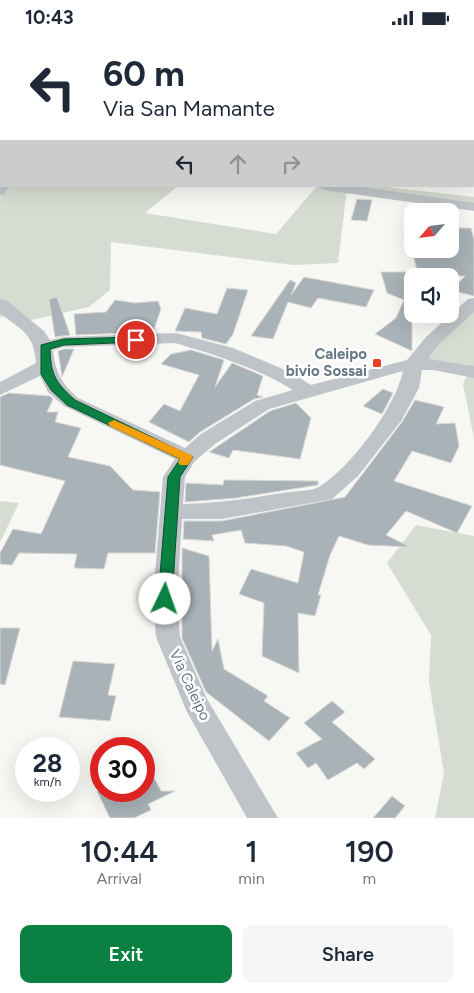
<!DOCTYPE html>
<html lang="en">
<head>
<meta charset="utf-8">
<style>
  :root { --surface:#fff; --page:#f6f6f7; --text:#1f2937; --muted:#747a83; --accent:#0b8043 }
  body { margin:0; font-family:Figtree,sans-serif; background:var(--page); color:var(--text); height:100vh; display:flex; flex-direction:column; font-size:19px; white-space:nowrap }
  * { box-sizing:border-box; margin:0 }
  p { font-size:16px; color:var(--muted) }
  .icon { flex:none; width:28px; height:28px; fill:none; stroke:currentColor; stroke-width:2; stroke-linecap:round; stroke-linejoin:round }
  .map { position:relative; height:783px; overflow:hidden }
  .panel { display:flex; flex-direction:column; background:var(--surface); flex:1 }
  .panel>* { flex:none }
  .top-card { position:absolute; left:0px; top:0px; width:475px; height:152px; box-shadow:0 5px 20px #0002; background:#fff; color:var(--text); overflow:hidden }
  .needle { width:32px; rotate:242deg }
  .controls { position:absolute; left:404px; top:168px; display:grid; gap:10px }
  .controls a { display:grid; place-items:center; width:55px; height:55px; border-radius:10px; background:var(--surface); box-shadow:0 5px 20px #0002; font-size:25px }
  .speed { position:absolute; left:15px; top:702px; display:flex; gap:10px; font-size:25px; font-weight:700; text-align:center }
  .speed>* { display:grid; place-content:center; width:65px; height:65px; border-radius:50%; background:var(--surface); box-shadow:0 5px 20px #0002; line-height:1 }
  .speed small { font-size:12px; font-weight:400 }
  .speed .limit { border:8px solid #d22; background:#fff; color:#111 }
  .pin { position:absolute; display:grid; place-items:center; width:42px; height:42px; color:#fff; margin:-21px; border:2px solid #fff; border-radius:50%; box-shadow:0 1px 5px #0007 }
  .me { position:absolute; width:55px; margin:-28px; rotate:3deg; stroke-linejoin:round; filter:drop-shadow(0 0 4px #0008) }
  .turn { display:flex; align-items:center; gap:18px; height:105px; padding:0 20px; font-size:22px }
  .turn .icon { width:65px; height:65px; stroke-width:2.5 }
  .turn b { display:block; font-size:35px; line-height:42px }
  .lanes { display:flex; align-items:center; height:48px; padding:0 20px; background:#0003; justify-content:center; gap:25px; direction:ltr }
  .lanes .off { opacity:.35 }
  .eta { display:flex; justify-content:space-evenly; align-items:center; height:85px; text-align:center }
  .eta b { font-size:30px; font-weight:600; line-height:35px }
  .cta { display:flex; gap:10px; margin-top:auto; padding:10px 20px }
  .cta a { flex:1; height:58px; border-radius:10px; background:var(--accent); color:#fff; font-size:20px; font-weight:600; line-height:58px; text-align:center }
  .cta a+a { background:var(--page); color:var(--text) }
  .status { display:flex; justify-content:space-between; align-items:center; height:35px; padding:0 25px; background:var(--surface); direction:ltr }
  .status svg { height:14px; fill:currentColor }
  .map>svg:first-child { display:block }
  .green { fill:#d7dcd2 }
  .building { fill:#a8b2b7; stroke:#d8d8d6 }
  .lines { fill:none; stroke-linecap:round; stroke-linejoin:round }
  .path { stroke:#b9bdbf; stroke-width:2; stroke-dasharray:1 1; stroke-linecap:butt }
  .minor { fill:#bfc4c8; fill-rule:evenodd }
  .route { fill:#0b8043; stroke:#07532c }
  .slow { fill:#f59e0b }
  .poi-dot { fill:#e74323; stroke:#fff; stroke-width:2 }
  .labels { text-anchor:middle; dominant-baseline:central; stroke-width:5; stroke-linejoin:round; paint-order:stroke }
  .poi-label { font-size:15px; font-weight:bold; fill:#657985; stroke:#fff; text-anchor:end }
  .street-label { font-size:15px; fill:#657985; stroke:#fff }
</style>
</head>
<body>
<div class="status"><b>10:43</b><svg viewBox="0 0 49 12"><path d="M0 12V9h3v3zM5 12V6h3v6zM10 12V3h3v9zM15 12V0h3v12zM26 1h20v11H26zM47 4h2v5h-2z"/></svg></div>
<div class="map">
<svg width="474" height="783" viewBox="0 0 474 783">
  <rect width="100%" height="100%" fill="#f7f7f3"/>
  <g class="green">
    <path d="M0,0H410L1,1V39Z"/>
    <path d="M0,112L1,151H178L145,178L276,199L317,151H379L474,162V170L347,153L338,228L294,230L111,207L110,255L89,272L23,287L16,279L0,282Z"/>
    <path d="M474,272V403L463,349L470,333L422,325Z"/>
    <path d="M0,466L19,468L0,507Z"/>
    <path d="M416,490L474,501V783H435L444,738L429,647L431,600L387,528Z"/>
  </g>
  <g class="building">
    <path d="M357,164L372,165L367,186L351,185Z"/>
    <path d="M452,193H471L474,205V261L451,255L465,241H419L411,214H450V209L457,208Z"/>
    <path d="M381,237H408L412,247V245V316L375,299L396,283L404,265L387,258Z"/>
    <path d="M304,242L374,255L366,272L318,263L311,273L288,267L273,304L251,301L290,245L296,248L291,260Z"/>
    <path d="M227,253L248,255L233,299L226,309L202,303L201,297L175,296L185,273L217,279Z"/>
    <path d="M57,262L70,300L55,302L49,264Z"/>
    <path d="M115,265L135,268L158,266L161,274L153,297L76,300L74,279L106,277Z"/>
    <path d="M64,314H74L62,342L58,316Z"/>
    <path d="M191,315L224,325L215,352L232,328L263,341L257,360L263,362L254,364L200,397L189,407L149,387L164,369L180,376L199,340L161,329L171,319Z"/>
    <path d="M383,354L393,358L382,379L363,371Z"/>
    <path d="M9,358L50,361L53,364L47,377H58L55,387L81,393L68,422L110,431L133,455L160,457L155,518H108L104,534L74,533L77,519L19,518L12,530L0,529V518L13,494L41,499L65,446L0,430V362Z"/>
    <path d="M415,365L444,372L436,389L455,388L459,411L451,428L412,416L394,446L472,471L457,498L406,476L386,500L410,512L368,510L339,501L330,520L318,560H321L315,581L298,578L299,638L262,621L264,568L239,559L251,534L298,548L304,517L286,511L245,508L241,495L212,500L214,506L183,504L184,486H222L345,462L402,387Z"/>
    <path d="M296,368L311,383L300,424L233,415L229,423L209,417L270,376Z"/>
    <path d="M224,445L318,446V450L236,463L185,467L186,448L223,450Z"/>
    <path d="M182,513L209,521L212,616L218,604L224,634L268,661L264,666L290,683L269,706L206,657L182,603Z"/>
    <path d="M0,593H20L5,650L0,649Z"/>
    <path d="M73,626L115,629L108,660L116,661L110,686L59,682Z"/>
    <path d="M332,666L345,677L332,687L375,724L364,734L357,728L328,745L316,728L308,733L296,718L322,704L304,688Z"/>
    <path d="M144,724L161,756H175L148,769L151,775L134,783H110L97,756H144Z"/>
    <path d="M392,761L405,771L395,783H373Z"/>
  </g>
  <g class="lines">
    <path class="path" d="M359,0L361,1"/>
    <g class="minor">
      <rect x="454" y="0" width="10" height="1"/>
      <rect x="0" y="76" width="1" height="8"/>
      <rect x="0" y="130" width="1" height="10"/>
      <path d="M0,147L1,151H9L5,159L0,160Z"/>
      <path d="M317,151H357L474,168V176L324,155Z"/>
      <path d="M474,263V277L438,310L428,324L474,331V343L433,335H422L419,353L401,386L358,441L332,464L222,484H182L177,563L180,602L207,664L278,783H247L187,677L156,602L153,563L163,442L175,424L64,371L48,357L40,341L0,360V347L36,328C34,298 22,296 0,278V264L6,265L44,296L50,305L64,302L176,298L233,313L290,337L311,350L407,325L426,302L468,264ZM175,308C216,320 257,333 293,355L255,366L201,399L185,413L78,363C62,349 55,337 53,315L64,312ZM403,336C395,373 351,432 319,452C312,456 298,456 289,457C253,463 219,468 183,469L185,442L194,427L215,409L269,374Z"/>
    </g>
  </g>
  <path class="route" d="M136,302L139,303V307L64,310L50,314C51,340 55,347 75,365L193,422L180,442L172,564L165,569L158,564L168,442L180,424L67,370L51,355L41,339V310L64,304Z"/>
  <path class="slow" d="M114,385L191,420L193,422L188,430H180L178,427L180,424L110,391L108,388Z"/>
  <rect class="poi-dot" x="372" y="323" width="10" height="10" rx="2.5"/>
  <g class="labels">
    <g class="poi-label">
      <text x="367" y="319">Caleipo<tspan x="367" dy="17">bivio Sossai</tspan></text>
    </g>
    <g class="street-label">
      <text transform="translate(190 650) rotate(65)">Via Caleipo</text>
    </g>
  </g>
</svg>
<div class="controls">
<a><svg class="needle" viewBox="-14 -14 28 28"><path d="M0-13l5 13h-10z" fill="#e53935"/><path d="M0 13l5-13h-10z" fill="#747a83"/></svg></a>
<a><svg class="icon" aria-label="sound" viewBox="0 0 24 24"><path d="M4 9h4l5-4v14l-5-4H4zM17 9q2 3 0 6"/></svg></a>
</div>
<div class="speed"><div>28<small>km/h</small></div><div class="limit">30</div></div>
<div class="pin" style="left:136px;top:305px;background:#d93025"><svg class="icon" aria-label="arrive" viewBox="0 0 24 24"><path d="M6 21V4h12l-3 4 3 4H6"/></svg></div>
<svg class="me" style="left:165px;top:564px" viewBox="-20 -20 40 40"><circle r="19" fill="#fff"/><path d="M0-13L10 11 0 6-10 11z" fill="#0b8043"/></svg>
<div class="top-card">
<div class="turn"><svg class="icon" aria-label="left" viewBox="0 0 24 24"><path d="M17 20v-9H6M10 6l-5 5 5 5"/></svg><div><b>60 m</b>Via San Mamante</div></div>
<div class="lanes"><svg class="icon" aria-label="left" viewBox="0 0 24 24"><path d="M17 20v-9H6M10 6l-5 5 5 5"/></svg><svg class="icon off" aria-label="ahead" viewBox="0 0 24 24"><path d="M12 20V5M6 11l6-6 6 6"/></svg><svg class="icon off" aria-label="right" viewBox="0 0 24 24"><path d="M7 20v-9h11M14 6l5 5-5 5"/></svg></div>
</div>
</div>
<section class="panel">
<div class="eta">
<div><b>10:44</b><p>Arrival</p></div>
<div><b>1</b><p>min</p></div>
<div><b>190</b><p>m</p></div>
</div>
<div class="cta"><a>Exit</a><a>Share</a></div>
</section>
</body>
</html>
